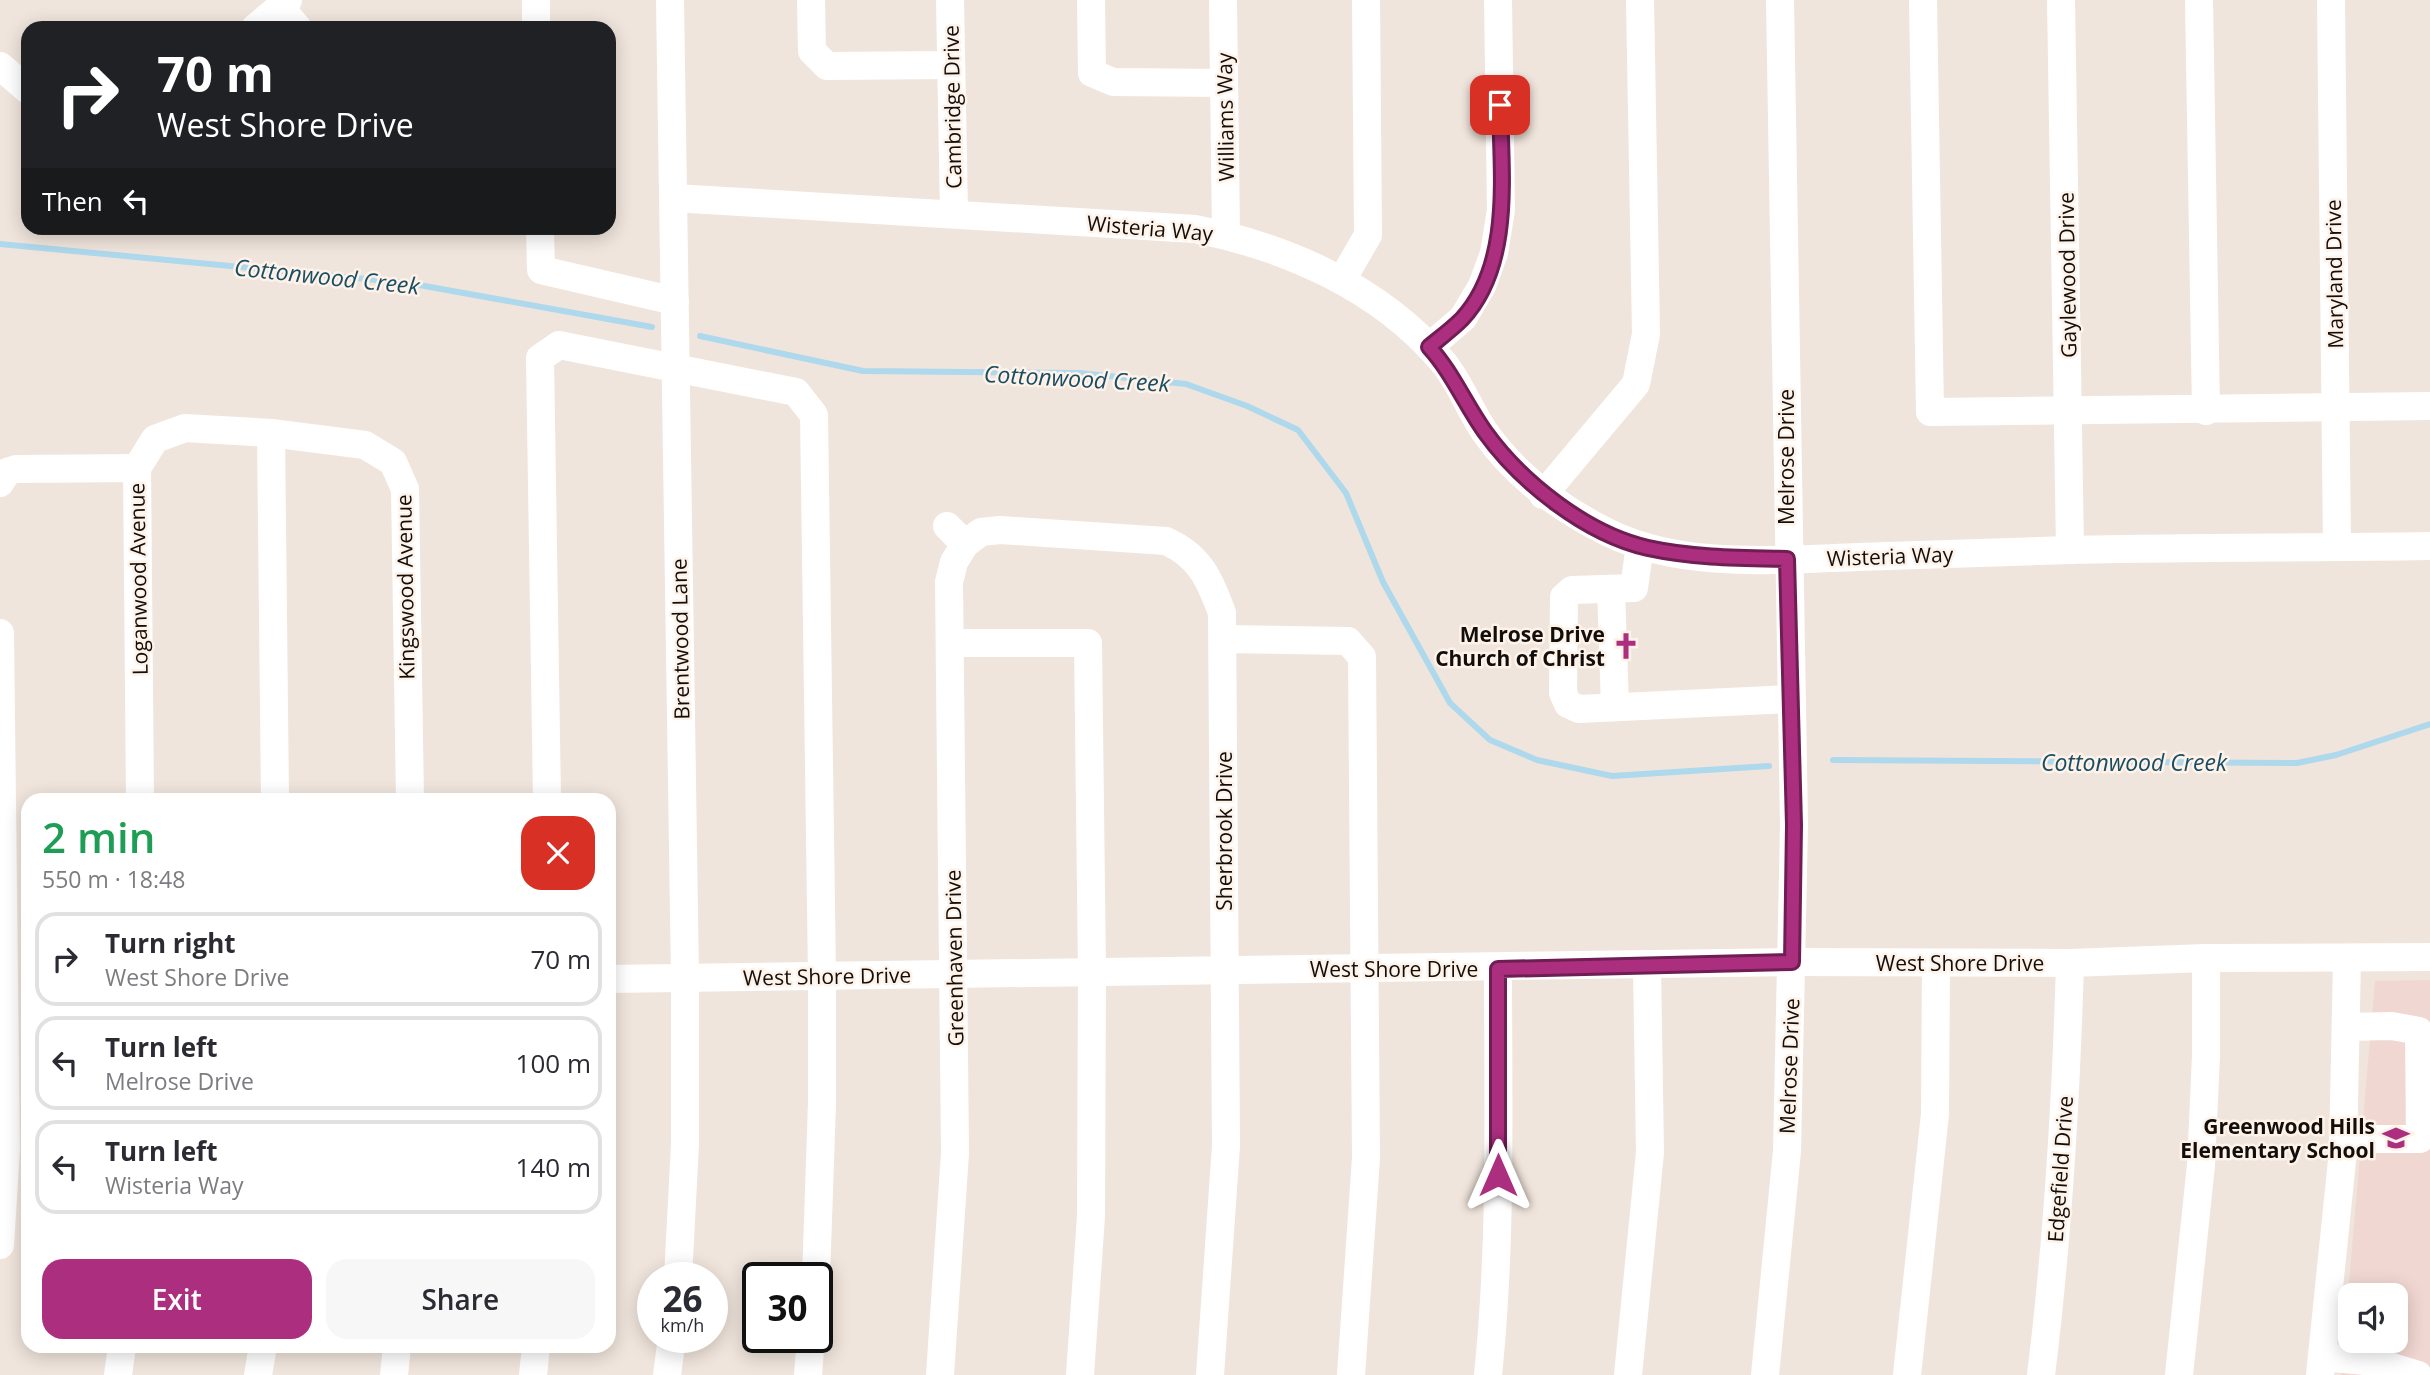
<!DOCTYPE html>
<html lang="en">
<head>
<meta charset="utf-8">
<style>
  :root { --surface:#fff; --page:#f7f7f7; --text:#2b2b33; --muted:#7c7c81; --line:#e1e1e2; --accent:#ab2e7f }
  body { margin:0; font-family:"Open Sans",sans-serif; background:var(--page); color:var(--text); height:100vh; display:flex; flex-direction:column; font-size:26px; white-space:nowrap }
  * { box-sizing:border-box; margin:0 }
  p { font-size:23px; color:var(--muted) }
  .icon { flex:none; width:38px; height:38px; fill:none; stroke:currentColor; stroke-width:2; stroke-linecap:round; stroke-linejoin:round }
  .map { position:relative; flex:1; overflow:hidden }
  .details { position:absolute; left:21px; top:793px; width:595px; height:560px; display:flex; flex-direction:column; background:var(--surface); border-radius:21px; box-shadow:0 4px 18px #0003 }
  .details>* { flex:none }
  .banner { position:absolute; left:21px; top:21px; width:595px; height:214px; border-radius:21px; box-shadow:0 4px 18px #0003; background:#202124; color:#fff; overflow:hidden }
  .controls { position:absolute; left:2338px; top:1283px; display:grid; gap:14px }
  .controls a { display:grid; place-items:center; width:70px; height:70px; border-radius:14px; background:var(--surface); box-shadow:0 4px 18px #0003; font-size:35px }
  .speed { position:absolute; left:637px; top:1262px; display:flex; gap:14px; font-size:35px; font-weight:700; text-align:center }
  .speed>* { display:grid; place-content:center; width:91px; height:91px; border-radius:50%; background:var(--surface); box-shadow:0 4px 18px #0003; line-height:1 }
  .speed small { font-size:18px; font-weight:400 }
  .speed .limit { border:4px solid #111; border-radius:10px; background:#fff; color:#111 }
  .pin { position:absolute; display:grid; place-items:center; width:60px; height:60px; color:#fff; margin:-30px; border-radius:14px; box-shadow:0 4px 10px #0006 }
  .me { position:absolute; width:77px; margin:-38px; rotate:0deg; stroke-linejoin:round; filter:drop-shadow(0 0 5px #0008) }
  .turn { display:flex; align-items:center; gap:24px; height:147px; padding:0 21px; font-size:32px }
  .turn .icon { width:91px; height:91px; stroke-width:2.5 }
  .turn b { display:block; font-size:49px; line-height:60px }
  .then { display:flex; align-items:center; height:66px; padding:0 21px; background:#0003; gap:14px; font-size:26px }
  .round { display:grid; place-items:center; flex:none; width:74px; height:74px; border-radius:21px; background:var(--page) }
  .summary { display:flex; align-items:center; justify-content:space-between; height:119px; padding:0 21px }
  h1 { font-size:42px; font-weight:600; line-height:52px; color:#1e9e55 }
  .action { display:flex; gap:14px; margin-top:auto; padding:14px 21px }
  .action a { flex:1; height:80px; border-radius:21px; background:var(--accent); color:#fff; font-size:28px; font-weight:600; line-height:80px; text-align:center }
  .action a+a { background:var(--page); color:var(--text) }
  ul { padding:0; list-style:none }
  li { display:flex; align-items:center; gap:21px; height:94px; margin:0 14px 10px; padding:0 7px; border:4px solid var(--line); border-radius:21px }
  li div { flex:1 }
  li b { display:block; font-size:26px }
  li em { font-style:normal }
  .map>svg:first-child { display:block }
  .education { fill:#f1d7d2; fill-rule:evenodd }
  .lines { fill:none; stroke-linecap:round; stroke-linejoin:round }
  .stream { stroke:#aed8ec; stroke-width:6 }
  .minor { stroke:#fff; stroke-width:28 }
  .route-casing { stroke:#6f1e53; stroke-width:18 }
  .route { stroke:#ab2e7f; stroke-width:12 }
  .labels { text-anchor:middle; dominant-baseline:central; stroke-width:5; stroke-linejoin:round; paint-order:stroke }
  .street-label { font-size:21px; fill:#120e0b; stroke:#fef2e9 }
  .poi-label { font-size:21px; font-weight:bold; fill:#120e0b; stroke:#fef2e9; text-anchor:end }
  .water-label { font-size:23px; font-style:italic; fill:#184d63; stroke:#fef2e9 }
</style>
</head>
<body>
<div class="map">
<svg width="2430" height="1375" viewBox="0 0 2430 1375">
  <rect width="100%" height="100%" fill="#f0e5dc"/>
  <path class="education" d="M2430,980V1375H2341L2375,981ZM2350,1295H2396V1340H2350Z"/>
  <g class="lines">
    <g class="stream">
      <path d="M0,244L408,283L652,327"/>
      <path d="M700,336L863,371L1079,373L1186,384L1247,406L1298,430L1346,493L1383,582L1450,703L1490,740L1537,760L1612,776L1769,766"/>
      <path d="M1833,760L2297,763L2336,755L2430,724"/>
    </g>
    <g class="minor">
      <path d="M536,0V28"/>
      <path d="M670,0L685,978V1144L678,1278"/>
      <path d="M811,0L812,51L827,66L951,65"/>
      <path d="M950,0L954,213"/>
      <path d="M1091,0L1092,73L1113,82L1224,83"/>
      <path d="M1223,0L1226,235"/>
      <path d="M1923,0L1930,412L2430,406"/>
      <path d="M2061,0L2070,550"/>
      <path d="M2199,0L2206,411"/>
      <path d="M2331,0L2337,547"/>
      <path d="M280,7L298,28"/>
      <path d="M255,28L288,0"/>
      <path d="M0,66L28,90"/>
      <path d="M674,198L1195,229C1287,247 1380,288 1442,361C1460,382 1469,409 1484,431C1516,477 1560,509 1609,533C1683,569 1778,560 1858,557C1928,555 1999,552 2069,550C2189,547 2310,548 2430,546"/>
      <path d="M540,228L541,270L675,301"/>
      <path d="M1342,280L1368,235L1366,0"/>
      <path d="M1429,347L1463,318L1482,286L1494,253L1501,210L1498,0"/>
      <path d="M271,433L275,800"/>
      <path d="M0,483L7,472L16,469L137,468"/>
      <path d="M1543,495L1636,384L1646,334L1640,0"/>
      <path d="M947,526L965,544L981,532L1000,530L1166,541C1200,556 1210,580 1222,613L1226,1146L1210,1375"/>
      <path d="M1640,545L1634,588L1572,590L1564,597L1563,693L1568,704L1579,709L1790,699"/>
      <path d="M1611,589L1615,707"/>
      <path d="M0,633L6,1149L0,1245"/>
      <path d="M1224,639L1348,641L1362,657L1366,1158L1351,1375"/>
      <path d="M950,643H1088L1092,972L1091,1216L1080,1375"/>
      <path d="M140,800L137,468L155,439L185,428L271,433L365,445L393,462L405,489L410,800"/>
      <path d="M547,800L540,358L559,345L796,392L814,415L822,976V1103L816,1278"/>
      <path d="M609,979L1792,962L2070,963L2206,958L2430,957"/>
      <path d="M2343,1139H2420L2419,1031L2392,1026L2346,1027"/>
      <path d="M2322,1357L2375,1362L2418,1375"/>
      <path d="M118,1375L122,1346"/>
      <path d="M258,1375L263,1346"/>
      <path d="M394,1375L397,1346"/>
      <path d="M533,1375L536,1346"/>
      <path d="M667,1375L672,1337"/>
      <path d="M808,1375L811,1337"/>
      <path d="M940,1375L955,1153L949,582L954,562L965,544"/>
      <path d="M1488,1375C1502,1240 1498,1104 1498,969"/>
      <path d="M1628,1375L1650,1152L1647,966"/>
      <path d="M1765,1375L1787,1151L1794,825L1780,0"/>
      <path d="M1907,1375L1935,1114L1936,963"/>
      <path d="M2041,1375C2058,1238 2066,1101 2070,963"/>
      <path d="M2179,1375L2201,1165L2206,1056V958"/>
      <path d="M2320,1375L2343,1151L2347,959"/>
    </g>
  </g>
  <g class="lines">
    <defs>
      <path id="route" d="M1498,1175V969L1792,962L1794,825L1787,559C1741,558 1694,558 1648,548C1586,534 1521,482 1485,432C1465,404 1452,372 1429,347C1440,338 1452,329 1462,319C1513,264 1501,173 1500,105"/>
    </defs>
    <use href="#route" class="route-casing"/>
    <use href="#route" class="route"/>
  </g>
  <defs>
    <symbol id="church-bare" viewBox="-9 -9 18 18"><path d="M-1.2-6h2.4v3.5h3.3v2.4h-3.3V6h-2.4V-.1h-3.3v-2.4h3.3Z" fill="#ab2e7f" stroke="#fef2e9" stroke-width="2.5" paint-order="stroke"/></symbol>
    <symbol id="school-bare" viewBox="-9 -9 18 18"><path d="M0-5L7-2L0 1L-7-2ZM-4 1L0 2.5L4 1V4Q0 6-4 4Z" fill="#ab2e7f" stroke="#fef2e9" stroke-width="2.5" paint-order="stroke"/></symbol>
  </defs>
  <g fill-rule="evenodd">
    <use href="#church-bare" x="1607" y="627" width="38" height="38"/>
    <use href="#school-bare" x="2377" y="1119" width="38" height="38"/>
  </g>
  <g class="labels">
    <g class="street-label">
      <text transform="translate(952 107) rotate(-91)">Cambridge Drive</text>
      <text transform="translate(1225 117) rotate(-91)">Williams Way</text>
      <text transform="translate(1150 228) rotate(5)">Wisteria Way</text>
      <text transform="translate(2334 274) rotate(-91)">Maryland Drive</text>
      <text transform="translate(2067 275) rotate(-91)">Gaylewood Drive</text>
      <text transform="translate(1786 457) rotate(-90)">Melrose Drive</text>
      <text transform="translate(1890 556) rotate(-2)">Wisteria Way</text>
      <text transform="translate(138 579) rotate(-91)">Loganwood Avenue</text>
      <text transform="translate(405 587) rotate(-91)">Kingswood Avenue</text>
      <text transform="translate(680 639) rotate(-91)">Brentwood Lane</text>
      <text transform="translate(1224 831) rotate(-90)">Sherbrook Drive</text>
      <text transform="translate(954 958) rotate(-91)">Greenhaven Drive</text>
      <text x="1960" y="963">West Shore Drive</text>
      <text x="1394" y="969">West Shore Drive</text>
      <text transform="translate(827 976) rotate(-1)">West Shore Drive</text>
      <text transform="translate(1789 1066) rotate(-88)">Melrose Drive</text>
      <text transform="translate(2060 1169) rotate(-86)">Edgefield Drive</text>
    </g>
    <g class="poi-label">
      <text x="1605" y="634">Melrose Drive<tspan x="1605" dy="24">Church of Christ</tspan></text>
      <text x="2375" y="1126">Greenwood Hills<tspan x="2375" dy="24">Elementary School</tspan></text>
    </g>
    <g class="water-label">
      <text transform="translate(327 276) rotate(6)">Cottonwood Creek</text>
      <text transform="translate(1077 378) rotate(3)">Cottonwood Creek</text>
      <text x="2134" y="762">Cottonwood Creek</text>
    </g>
  </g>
</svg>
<div class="controls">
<a><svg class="icon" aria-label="sound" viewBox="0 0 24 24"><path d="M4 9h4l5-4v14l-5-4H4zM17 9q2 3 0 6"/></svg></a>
</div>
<div class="speed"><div>26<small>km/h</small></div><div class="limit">30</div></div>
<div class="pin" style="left:1500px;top:105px;background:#d93025"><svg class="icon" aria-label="arrive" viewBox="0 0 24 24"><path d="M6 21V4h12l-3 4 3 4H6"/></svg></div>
<svg class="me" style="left:1498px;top:1175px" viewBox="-20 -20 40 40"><path d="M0-17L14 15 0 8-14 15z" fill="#ab2e7f" stroke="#fff" stroke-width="4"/></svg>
<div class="banner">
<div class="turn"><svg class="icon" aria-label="right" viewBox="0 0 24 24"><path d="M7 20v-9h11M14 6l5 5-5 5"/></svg><div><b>70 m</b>West Shore Drive</div></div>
<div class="then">Then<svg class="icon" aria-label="left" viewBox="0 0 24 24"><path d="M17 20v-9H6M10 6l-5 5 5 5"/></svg></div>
</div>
<section class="details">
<div class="summary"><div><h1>2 min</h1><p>550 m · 18:48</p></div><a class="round" style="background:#d93025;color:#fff"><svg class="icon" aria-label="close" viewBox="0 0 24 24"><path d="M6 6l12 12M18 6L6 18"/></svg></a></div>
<ul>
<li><svg class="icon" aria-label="right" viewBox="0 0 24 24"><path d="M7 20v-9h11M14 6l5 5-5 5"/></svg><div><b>Turn right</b><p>West Shore Drive</p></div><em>70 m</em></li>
<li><svg class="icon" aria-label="left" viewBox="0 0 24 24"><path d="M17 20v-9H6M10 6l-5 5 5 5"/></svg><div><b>Turn left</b><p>Melrose Drive</p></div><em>100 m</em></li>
<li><svg class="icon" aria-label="left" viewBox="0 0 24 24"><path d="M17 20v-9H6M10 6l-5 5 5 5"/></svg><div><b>Turn left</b><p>Wisteria Way</p></div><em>140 m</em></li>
</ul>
<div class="action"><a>Exit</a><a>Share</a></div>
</section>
</div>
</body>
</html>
